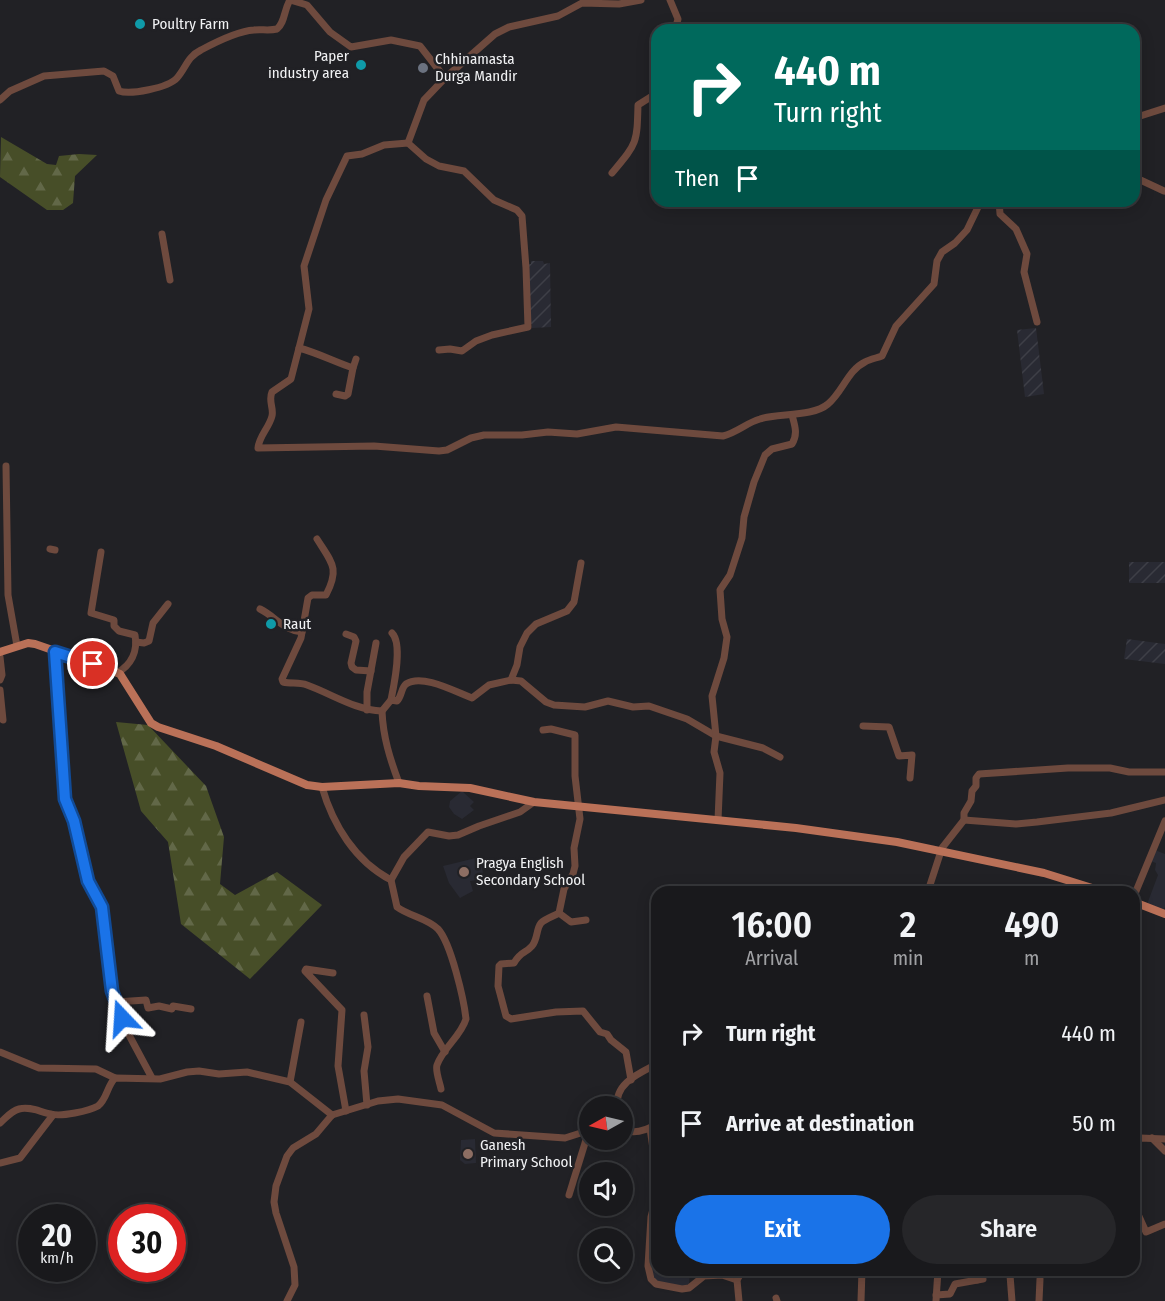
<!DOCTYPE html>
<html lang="en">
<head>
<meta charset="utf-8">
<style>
  :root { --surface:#19191c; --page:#262629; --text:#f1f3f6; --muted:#9fa0a3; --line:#37383b; --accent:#1a73e8 }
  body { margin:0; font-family:"Fira Sans Condensed",sans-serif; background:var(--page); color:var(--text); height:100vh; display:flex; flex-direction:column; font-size:22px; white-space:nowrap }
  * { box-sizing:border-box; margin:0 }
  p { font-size:20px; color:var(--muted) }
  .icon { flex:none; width:33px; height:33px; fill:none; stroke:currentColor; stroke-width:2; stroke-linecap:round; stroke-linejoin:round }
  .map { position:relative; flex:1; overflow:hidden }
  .sheet { position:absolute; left:651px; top:886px; width:489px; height:390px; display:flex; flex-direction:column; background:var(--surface); border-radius:18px; box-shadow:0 3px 15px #0003,0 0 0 2px var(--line) }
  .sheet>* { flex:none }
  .banner { position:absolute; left:651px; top:24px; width:489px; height:183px; border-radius:18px; box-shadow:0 3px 15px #0003,0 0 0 2px var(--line); background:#00695c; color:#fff; overflow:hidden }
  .needle { width:39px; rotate:262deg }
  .controls { position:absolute; left:579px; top:1096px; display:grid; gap:12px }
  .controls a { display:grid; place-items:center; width:54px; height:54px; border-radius:50%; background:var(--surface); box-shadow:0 3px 15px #0003,0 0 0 2px var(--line); font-size:30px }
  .speed { position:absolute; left:18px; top:1204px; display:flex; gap:12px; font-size:30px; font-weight:700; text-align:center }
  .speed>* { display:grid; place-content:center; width:78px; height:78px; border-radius:50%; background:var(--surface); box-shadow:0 3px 15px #0003,0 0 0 2px var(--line); line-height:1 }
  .speed small { font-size:15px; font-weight:400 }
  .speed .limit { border:9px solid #d22; background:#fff; color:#111 }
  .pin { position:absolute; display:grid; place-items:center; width:51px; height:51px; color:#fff; margin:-26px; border:3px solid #fff; border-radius:50%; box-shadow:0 2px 6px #0007 }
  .me { position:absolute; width:66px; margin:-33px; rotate:340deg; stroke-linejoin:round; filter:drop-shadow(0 0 4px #0008) }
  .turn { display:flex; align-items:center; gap:21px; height:126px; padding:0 24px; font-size:27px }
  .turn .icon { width:78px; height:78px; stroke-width:2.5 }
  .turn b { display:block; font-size:42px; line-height:51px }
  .then { display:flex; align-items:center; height:57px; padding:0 24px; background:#0003; gap:12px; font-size:22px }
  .eta { display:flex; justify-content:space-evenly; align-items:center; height:102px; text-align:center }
  .eta b { font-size:36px; font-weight:600; line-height:42px }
  .button { display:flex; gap:12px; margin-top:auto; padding:12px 24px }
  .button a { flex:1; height:69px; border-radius:36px; background:var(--accent); color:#fff; font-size:24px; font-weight:600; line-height:69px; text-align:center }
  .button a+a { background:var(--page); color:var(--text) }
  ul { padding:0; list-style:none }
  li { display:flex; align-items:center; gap:18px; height:90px; padding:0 24px }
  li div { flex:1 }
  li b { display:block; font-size:22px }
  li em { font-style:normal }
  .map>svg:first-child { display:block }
  .industrial { fill:url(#industrial-furrows) }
  .built { fill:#292a33 }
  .forest { fill:url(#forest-firs) }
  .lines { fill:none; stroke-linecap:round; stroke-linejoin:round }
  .minor { stroke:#6e4a3e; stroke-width:7 }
  .major { stroke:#ba7158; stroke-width:8 }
  .route-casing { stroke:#114b97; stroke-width:15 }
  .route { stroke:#1a73e8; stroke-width:10 }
  .culture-dot { fill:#0f9aa8; stroke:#212125; stroke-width:2 }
  .worship-dot { fill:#6b7280; stroke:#212125; stroke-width:2 }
  .education-dot { fill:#8d6e63; stroke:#212125; stroke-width:2 }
  .labels { text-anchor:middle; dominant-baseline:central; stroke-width:5; stroke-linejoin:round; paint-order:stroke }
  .poi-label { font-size:15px; fill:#f1f2f4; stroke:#212125; text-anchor:start }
</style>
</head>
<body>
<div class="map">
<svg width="1165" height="1301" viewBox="0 0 1165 1301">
  <defs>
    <pattern id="industrial-furrows" width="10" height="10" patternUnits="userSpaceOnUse" patternTransform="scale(1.5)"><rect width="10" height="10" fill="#292a33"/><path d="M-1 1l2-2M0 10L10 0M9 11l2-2" fill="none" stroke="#3e3f47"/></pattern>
    <pattern id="forest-firs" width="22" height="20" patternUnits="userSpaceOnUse" patternTransform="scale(1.5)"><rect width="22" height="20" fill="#474e28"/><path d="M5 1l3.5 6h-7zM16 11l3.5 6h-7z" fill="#626848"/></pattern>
  </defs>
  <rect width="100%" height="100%" fill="#212125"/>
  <g class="industrial">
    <path d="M531,261H543L544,264L550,263L551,327L532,328V324L529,323L528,264H531Z"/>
    <path d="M1036,328L1044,394L1025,397L1017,330Z"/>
    <rect x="1129" y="562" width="36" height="21"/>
    <path d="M1127,639L1165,644V664L1124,659Z"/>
  </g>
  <g class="built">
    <path d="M462,791L474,802L470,806L474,810L462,819L454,814L449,807L450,801Z"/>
    <path d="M1155,850L1165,854V907L1162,912L1146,907L1158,875L1155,870L1156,863L1150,861Z"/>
    <path d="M480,857L484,879L470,881L473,891L460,898L449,883L443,866Z"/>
    <path d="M475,1139L476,1163L465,1164L460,1160L461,1140Z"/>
    <path d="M657,1194V1270L690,1271L689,1284L682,1287L674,1286L651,1279L650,1249Z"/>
  </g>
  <g class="forest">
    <path d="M1,137L47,164L56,165L59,156L79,154L97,155L75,176L73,203L63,210H47L0,177Z"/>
    <path d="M116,722L148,725L206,786L224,837L220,884L235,895L277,872L322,905L250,979L181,924L168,842L141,811Z"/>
  </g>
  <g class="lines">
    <g class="minor">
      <path d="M290,0L307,5L330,32L351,47L391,40L420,46L445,78"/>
      <path d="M670,0L678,19L675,30"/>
      <path d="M0,100L10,91L44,76L104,71L113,76L119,91C130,95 168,88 177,78C186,68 187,57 201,50C214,43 239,31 254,30C261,29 269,31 277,29C285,23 284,9 290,0"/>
      <path d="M1134,118L1165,108"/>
      <path d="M408,143L424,100L445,78L495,34L509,27L558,16L582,3L619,4L641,0"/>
      <path d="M612,173C637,143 637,144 638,105L657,93"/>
      <path d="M1134,177L1164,191"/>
      <path d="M999,201L1000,214L1016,229L1027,254L1024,272L1037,322"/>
      <path d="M162,234L170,280"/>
      <path d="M299,348C318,353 335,362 353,368L356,359"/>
      <path d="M439,350L450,349L462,351L476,341L492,335L528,327L526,268L522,216L517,210L494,200L464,171L439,166L426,159L408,143L384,145L362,154L347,156L326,200L304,266L309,309L291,379L272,392C268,401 274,408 272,416C269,428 259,436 258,448L374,446L439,451L447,450L471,438L484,435H522L548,432L577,434L616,427L723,436C738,432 746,423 760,419C777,413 813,417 828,404C842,393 848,370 865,362C870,359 877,358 882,356L896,326L934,284L937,261L942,252L955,243L967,230L981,201"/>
      <path d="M336,394L345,396L348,394L353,368"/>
      <path d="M6,466L8,595L17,646"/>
      <path d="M317,539C332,563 340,568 326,595H312L308,598L301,638L282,679L283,682C291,684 299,682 307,685C332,694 355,710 382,711"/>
      <path d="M50,549L55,550"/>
      <path d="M101,552L91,613L114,620V626L119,631L135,635C138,652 131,665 117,673"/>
      <path d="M260,609C276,617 283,630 302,632"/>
      <path d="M346,634L354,637L356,641L351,663L352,667L356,670L371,671"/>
      <path d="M136,642L144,643L149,641L153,623L168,604"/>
      <path d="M55,652L65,799L74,821L88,881L102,907L112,991L129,1035L152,1078"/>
      <path d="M0,657L2,675L0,680"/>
      <path d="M511,680L517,665L520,647L527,633L536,624L567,611L574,602L581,563"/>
      <path d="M0,690L3,720"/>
      <path d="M391,700C394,685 403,644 392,633"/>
      <path d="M367,710V692L376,643"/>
      <path d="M863,726L889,727L899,756L912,755L910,778"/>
      <path d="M543,730L551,729L575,735V776L580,819L574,848L575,866L573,874L564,889L559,913C554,916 545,919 541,923C536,929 538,939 532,946C525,954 521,951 514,963L501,964L499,966L498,986L506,1016L511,1019L556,1012L583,1011L600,1032L607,1034L611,1040L626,1052L631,1080"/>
      <path d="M399,783C390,759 383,737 382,711L391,700L397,701C402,696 401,688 406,684C422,673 456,692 472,698L489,685L511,680L521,681L546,702L554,705L585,707L608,701L633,707L649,706L687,719L716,736L763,748L780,757"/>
      <path d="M322,787C333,825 355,861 391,880"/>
      <path d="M718,820L720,773L714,752L716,736L712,696L724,658L727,637L722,619L720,590L730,575L742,538L744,517L754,482L765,455L772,449L792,444C798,434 795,426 792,415"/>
      <path d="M964,820L1016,824L1037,822L1111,813L1165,800"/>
      <path d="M867,892C889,881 910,900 929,888L942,848L964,820V813L971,801L972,791L976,786V778L979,774L1068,768H1110L1129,772H1165"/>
      <path d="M1134,896L1165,821"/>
      <path d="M559,913L571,922L586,920"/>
      <path d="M333,973L306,969L305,971L342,1010L338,1066L346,1111"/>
      <path d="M427,996L434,1033L445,1052"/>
      <path d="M116,1002L146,1000L148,1008L159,1006L172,1009L173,1006L191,1009"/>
      <path d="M364,1015L368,1047L364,1071L367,1105"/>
      <path d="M0,1052L39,1068L96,1069L115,1078"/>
      <path d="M290,1082L301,1022"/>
      <path d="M441,1089C440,1083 435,1071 437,1065C443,1048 461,1036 466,1019C464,1000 451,943 438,929C427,918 409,916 397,907L391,880L404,857L428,832L449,836L458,835L479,826L520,812L534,802"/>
      <path d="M617,1107C615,1083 638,1074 657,1064"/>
      <path d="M332,1115L378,1101L398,1099L442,1105L494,1133L565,1138L590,1130"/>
      <path d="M0,1123C6,1118 11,1111 19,1109C30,1106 40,1112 51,1114C61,1117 89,1111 98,1106C107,1099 107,1086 115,1078L160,1079L187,1072L199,1071L219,1074L247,1072L290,1082L332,1115"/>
      <path d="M650,1128L657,1177"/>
      <path d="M622,1129C634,1135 647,1130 657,1124"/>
      <path d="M1152,1138L1165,1151"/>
      <path d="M1134,1144L1140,1138L1165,1139"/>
      <path d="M0,1163L20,1158L53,1115"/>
      <path d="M657,1194L651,1217L648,1266L651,1279L656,1284L682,1289L689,1288L704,1276L722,1275L737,1280"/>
      <path d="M569,1195L589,1130"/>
      <path d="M1134,1213L1137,1212L1146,1232L1165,1224"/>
      <path d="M1010,1275L1012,1301"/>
      <path d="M977,1280L978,1270"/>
      <path d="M936,1295L950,1294L955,1284L983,1279"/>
      <path d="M776,1298L777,1301"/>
      <path d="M287,1301L295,1285L294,1267L276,1213L274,1202L276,1186L287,1156L293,1148L316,1134L332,1115"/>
      <path d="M739,1301L737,1280L743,1270"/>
      <path d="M861,1301L862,1270"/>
      <path d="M936,1301L938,1270"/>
      <path d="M1039,1301L1040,1279"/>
    </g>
    <g class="major">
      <path d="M0,652L28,643L35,644L113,671L120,674L151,723L158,727L216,746L307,785L322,787L399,783L419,786L470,788L534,802L796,828L897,842L1044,873L1105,892"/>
      <path d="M1134,902L1165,914"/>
    </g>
  </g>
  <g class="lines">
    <defs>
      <path id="route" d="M93,664L55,652L65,799L74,821L88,881L102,907L112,991L122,1018"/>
    </defs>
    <use href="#route" class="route-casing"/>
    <use href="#route" class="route"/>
  </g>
  <g class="culture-dot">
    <circle cx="140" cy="24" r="6"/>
    <circle cx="361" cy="65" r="6"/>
    <circle cx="271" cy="624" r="6"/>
  </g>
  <circle class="worship-dot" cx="423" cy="68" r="6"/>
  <g class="education-dot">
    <circle cx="464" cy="872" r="6"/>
    <circle cx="468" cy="1154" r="6"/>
  </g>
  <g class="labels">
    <g class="poi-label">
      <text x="152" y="24">Poultry Farm</text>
      <text x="349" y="56" text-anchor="end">Paper<tspan x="349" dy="17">industry area</tspan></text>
      <text x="435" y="59">Chhinamasta<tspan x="435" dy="17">Durga Mandir</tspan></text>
      <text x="283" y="624">Raut</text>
      <text x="476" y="863">Pragya English<tspan x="476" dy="17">Secondary School</tspan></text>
      <text x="480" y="1145">Ganesh<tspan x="480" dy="17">Primary School</tspan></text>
    </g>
  </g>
</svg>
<div class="controls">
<a><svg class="needle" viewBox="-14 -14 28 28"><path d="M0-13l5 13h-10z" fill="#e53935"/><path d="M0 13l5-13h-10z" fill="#9fa0a3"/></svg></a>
<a><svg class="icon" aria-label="sound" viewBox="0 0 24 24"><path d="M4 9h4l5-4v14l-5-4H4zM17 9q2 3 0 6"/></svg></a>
<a><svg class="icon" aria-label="search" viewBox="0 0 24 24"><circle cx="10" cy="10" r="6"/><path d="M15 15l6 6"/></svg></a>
</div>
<div class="speed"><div>20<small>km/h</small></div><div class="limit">30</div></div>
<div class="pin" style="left:93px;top:664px;background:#d93025"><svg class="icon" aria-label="arrive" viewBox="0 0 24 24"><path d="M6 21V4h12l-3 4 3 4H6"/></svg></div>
<svg class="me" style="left:122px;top:1018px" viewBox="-20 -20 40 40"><path d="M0-17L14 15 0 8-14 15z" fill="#1a73e8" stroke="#fff" stroke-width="4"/></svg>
<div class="banner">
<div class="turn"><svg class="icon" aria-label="right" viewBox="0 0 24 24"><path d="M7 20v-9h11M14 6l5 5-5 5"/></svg><div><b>440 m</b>Turn right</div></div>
<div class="then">Then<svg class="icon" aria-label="arrive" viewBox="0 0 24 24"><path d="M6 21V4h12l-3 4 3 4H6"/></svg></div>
</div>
<section class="sheet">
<div class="eta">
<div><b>16:00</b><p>Arrival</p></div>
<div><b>2</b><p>min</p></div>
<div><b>490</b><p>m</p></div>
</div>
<ul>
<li><svg class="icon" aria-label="right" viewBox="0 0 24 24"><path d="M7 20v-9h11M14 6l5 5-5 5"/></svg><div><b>Turn right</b></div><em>440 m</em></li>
<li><svg class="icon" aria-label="arrive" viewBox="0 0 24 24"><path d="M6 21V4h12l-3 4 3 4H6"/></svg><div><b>Arrive at destination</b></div><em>50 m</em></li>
</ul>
<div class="button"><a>Exit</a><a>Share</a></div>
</section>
</div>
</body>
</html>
